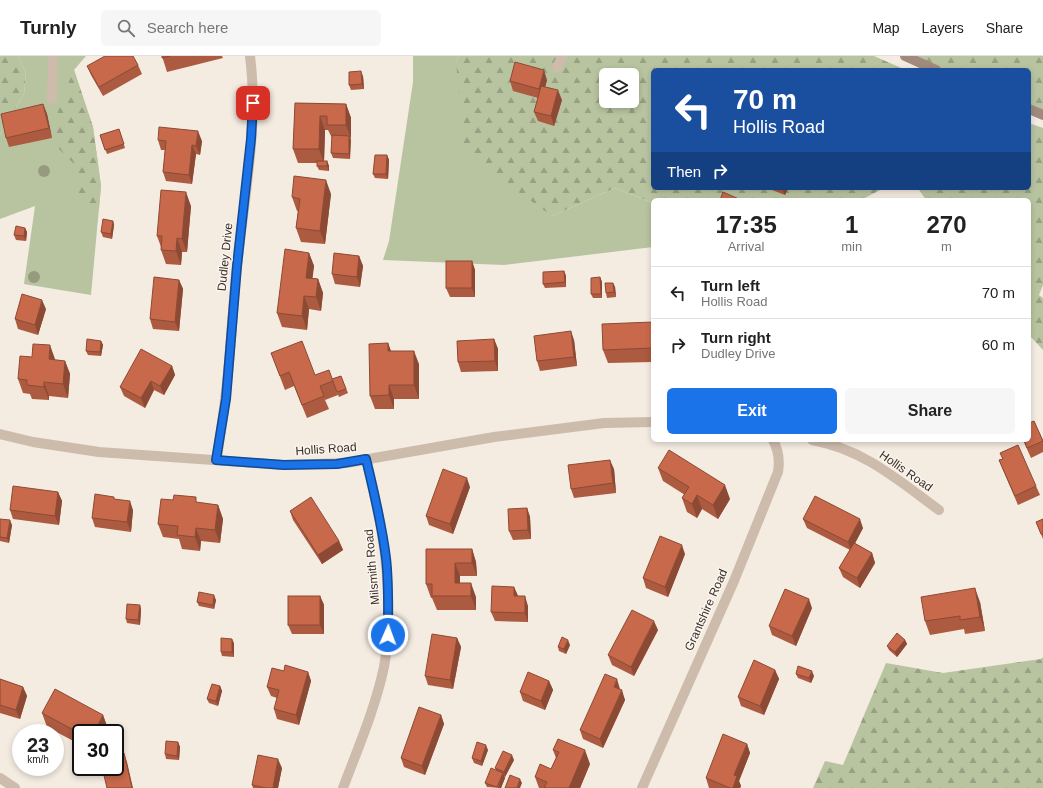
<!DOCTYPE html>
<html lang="en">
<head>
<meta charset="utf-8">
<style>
  :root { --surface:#fff; --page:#f6f6f6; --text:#222; --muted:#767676; --line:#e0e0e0; --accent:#1a73e8 }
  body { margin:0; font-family:Arial,sans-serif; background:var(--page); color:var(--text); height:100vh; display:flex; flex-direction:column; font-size:15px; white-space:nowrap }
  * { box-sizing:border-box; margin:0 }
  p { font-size:13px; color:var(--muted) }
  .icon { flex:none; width:22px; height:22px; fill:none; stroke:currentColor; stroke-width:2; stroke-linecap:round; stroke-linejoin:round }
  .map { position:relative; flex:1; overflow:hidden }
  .drawer { position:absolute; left:651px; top:142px; width:380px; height:244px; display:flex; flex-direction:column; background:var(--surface); border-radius:6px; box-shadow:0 2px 6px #0003 }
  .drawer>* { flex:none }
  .banner { position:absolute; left:651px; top:12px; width:380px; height:122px; border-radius:6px; box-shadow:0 2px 6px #0003; background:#1a4fa0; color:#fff; overflow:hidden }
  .tools { position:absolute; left:599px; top:12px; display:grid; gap:8px }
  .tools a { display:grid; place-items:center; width:40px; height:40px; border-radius:6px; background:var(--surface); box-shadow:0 2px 6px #0003; font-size:20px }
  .speed { position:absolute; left:12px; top:668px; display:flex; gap:8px; font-size:20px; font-weight:700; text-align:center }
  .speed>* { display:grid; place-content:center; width:52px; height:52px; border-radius:50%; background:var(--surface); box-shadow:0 2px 6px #0003; line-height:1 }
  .speed small { font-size:10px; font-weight:400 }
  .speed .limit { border:2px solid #111; border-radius:6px; background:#fff; color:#111 }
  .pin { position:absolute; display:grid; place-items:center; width:34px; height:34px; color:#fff; margin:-17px; border-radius:8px; box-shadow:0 2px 6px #0006 }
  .me { position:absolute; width:44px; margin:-22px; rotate:2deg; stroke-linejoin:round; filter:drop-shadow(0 0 3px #0008) }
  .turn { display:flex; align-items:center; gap:14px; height:84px; padding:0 16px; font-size:18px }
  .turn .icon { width:52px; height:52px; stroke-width:2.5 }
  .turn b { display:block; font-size:28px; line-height:34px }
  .then { display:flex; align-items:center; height:38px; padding:0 16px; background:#0003; gap:8px; font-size:15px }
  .eta { display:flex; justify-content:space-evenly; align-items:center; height:68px; text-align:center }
  .eta b { font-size:24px; font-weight:700; line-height:28px }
  .button { display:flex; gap:8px; margin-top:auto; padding:8px 16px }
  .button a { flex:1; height:46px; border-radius:6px; background:var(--accent); color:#fff; font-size:16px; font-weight:700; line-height:46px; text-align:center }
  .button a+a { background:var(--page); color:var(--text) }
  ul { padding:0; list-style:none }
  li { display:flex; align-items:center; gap:12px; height:52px; padding:0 16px; border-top:1px solid var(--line) }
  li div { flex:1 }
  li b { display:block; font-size:15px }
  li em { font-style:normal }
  header { display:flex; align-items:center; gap:24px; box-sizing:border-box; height:56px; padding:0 20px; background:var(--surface); border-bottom:1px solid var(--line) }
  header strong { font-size:19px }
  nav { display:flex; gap:22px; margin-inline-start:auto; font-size:14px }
  .search { width:280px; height:36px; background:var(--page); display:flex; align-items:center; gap:10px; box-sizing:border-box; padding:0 14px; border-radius:6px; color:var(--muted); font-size:15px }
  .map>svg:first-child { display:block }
  .grass { fill:#b8c4a0 }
  .forest { fill:url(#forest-firs); fill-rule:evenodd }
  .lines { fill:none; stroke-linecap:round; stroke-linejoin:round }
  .lane { stroke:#cdbbac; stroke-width:10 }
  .street { stroke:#cdbbac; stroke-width:10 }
  .secondary { stroke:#a18a7d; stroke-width:10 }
  .tree { fill:#969b7f }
  .wall { fill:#ac5a40 }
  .shaded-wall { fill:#8c4a34 }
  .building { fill:#c8694b; stroke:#8c4a34 }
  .route-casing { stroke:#114b97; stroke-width:10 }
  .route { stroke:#1a73e8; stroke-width:7 }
  .labels { text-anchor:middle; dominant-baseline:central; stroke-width:3; stroke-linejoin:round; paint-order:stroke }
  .street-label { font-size:12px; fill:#3b302b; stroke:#fbf5ee }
</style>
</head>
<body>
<header>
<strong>Turnly</strong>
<div class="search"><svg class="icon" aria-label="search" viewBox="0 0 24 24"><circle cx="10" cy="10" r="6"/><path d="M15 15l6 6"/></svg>Search here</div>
<nav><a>Map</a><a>Layers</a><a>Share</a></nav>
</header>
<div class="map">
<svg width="1043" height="732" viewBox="0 0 1043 732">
  <defs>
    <pattern id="forest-firs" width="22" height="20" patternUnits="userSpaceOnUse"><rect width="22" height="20" fill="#b8c4a0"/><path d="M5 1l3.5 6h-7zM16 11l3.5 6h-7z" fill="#97a083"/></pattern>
  </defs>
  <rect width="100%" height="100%" fill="#f4ebe1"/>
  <g class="grass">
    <path d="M18,0H86L74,14L93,71L101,130L91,239L24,228L35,150L0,163V79L24,38L26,17Z"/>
    <path d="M413,0H459L456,6L552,160L615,132L653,147V191L504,209L383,204L389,185L413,26Z"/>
  </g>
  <g class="forest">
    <path d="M0,0H18L26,17L24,38L0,79Z"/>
    <path d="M459,0H874L906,14H653V132H884L861,144H653V147L615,132L552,160L464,97L456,6ZM606,19H632V45H606Z"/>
    <path d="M905,0H1043V59L1029,53V14H936Z"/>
    <path d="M74,14L93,71L101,130L99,153L78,147L73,139L76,126L75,109L57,91L56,62L64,37Z"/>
    <path d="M1029,67L1043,72V229L1039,239L1043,242V294L1029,279V144H926L918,132H1029Z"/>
    <path d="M1043,601V732H813L825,705L843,709L886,607L943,617L1041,603Z"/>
  </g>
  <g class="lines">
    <g class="lane">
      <path d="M557,11L563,0"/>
      <path d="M52,43L53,0"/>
    </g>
    <g class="street">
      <path d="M0,378L33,386L99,396L283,409L346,407L494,381L604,367L653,366"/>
      <path d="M812,384C863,393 898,424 939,454"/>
      <path d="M217,404C219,384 223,364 225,344C231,300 232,255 237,211C244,141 259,70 250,0"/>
      <path d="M0,722L15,732"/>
      <path d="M343,732C358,692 375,653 384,611C387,595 388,579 388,562C390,508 379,456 366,403"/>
      <path d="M642,732L734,525L778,416C780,404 779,395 773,384"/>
    </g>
    <g class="secondary">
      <path d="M905,0L936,14"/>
      <path d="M1029,53L1043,59"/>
    </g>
  </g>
  <g class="tree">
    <circle cx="44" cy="115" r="6"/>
    <circle cx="34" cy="221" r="6"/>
  </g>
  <g class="wall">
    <path d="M162,0H222L223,2L167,16Z"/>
    <path d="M138,9L142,18L103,40L91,19L87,10Z"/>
    <path d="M363,20L364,33L351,34L349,29Z"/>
    <path d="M547,24L545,31L562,44L554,70L538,65L534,56L538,42L513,35L510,25Z"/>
    <path d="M295,47L346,48L351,62L350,103L333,102L331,97L332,82L328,74H325L324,105H327L329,110V115L319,114L317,110V107H298L293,93Z"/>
    <path d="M43,48L47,58L52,82L9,91L6,82Z"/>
    <path d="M119,73L125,92L107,98L100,79Z"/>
    <path d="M158,84L202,85L200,99L196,98L192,128L166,125L163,116L165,94H161Z"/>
    <path d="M387,99L389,104L388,123L375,122L373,118Z"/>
    <path d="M767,132H788L785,139Z"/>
    <path d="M331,138L325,188L301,186L296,172L298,155H297L292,141Z"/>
    <path d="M191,150L187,196H182L181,209L166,208L161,194V191L157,180Z"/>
    <path d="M113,165L114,169L112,183L103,181L101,176Z"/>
    <path d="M25,172L27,176L26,185L16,184L14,179Z"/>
    <path d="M309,197L314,210L312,222L318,223L323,237L321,255L309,253L307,274L282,271L277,257Z"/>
    <path d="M359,200L363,210L360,231L335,228L332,218Z"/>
    <path d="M472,205L475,214V241H450L446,232Z"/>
    <path d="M564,215L566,220V231L545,232L543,228Z"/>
    <path d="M600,221L602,226V242H593L591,238Z"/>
    <path d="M179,224L183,233L179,275L153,273L150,263Z"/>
    <path d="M613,227L615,231L616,241L607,242L606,237Z"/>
    <path d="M46,253L38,279L18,273L15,263Z"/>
    <path d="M653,266V306L608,307L603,294Z"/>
    <path d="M494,283L498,293V315L461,316L458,306Z"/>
    <path d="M574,284L577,310L540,315L537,305Z"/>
    <path d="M101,285L103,289L101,300L88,299L86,295Z"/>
    <path d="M388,287L391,295L419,308V343H394V353H375L370,340Z"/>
    <path d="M271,297L315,319L332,323L341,320L348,337L339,341L336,334L338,339L325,344L329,353L307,362L294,330L285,334Z"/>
    <path d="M55,304L65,305L70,318L68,342L49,340V344L32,343L30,338L23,337L18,323Z"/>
    <path d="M172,310L175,319L164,339L154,334L145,352L124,340L120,331Z"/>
    <path d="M1034,365L1043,385V396L1031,402L1023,384H1029Z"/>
    <path d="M1000,397L1036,430L1040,439L1018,449L1003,414L999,404L1003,403Z"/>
    <path d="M658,412L730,443L718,463L702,453L697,462L687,456L682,442L685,439L663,425Z"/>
    <path d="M614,413L616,437L574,442L571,433Z"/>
    <path d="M470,431L453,478L429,469L426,460Z"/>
    <path d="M58,436L62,445L59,469L13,463L10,454Z"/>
    <path d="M198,447L218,449L223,463L220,487L201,485L200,495L182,493L179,483L163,481L158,468Z"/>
    <path d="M527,452L530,461L531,483L513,484L509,475Z"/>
    <path d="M133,454L131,476L95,471L92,462Z"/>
    <path d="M290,455L339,485L343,494L322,508L293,464Z"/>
    <path d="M0,463L12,469L9,487L0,485Z"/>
    <path d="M803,463L863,472L855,487L872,497L875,507L860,532L843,521L839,512L850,494L807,472Z"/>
    <path d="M1043,463V483L1036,466Z"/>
    <path d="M472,493L476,506L477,520H460V527L476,541V554H437L432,542H431L426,528Z"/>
    <path d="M685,498L668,541L646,532L643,522Z"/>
    <path d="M514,531L518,540L528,550V566L495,565L491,556Z"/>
    <path d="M320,540L324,549V578H292L288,569Z"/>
    <path d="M216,544L214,553L199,550L197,546Z"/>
    <path d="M980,546L985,575L965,578L964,573L930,579L925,565Z"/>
    <path d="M140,549L141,554L140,569L127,567L126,563Z"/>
    <path d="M812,552L796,590L772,579L769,570Z"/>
    <path d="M658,574L634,620L612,609L608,599Z"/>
    <path d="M457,582L461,591L453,633L428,629L425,620Z"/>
    <path d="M905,584L907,588L897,601L889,594L887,590Z"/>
    <path d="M234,587V601L222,600L221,596Z"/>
    <path d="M570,589L566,598L559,595L558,591Z"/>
    <path d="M775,614L779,623L764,659L741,650L738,641Z"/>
    <path d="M284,615L308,616L311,625L299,669L277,663L274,653L277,642L271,640L267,631Z"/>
    <path d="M796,618L814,620L811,627L798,622Z"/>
    <path d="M0,623L23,631L27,640L20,663L0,657Z"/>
    <path d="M549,625L553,634L545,654L523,645L520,636Z"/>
    <path d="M220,630L222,635L218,650L209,647L207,643Z"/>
    <path d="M620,633L625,644L603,692L583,683L580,674Z"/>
    <path d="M42,657L103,659L108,673L106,677H81V689L47,671Z"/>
    <path d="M441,659L444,668L425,719L404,711L401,702Z"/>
    <path d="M178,686L180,691L179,704L166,703L165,698Z"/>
    <path d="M747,688L750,697L739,725L741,730L740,732H709L706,722Z"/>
    <path d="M488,694L482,710L474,707L472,702Z"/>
    <path d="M553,694L590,708L580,732H539L535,721L551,713L556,702Z"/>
    <path d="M514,704L505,721L504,720L505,722L501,732L487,731L485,727L496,714L495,712Z"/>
    <path d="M282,712L278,732H253L252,729Z"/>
  </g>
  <g class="shaded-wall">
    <path d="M544,14L547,24L542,43L539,33Z"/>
    <path d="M361,15L363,20L364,33L362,28Z"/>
    <path d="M558,34L562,44L554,70L551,60Z"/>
    <path d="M43,48L47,58L52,82L49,72Z"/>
    <path d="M346,48L351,62V83L346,69Z"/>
    <path d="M320,60L325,74L324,107L319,93Z"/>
    <path d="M198,75L202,85L200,99L196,90Z"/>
    <path d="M349,80L351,84L350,103L349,98Z"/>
    <path d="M192,89L196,98L192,128L189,119Z"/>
    <path d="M387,99L389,104L388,123L386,118Z"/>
    <path d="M327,105L329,110V115L327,110Z"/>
    <path d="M326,124L331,138L325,188L320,175Z"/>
    <path d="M782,132H788L785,139Z"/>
    <path d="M186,136L191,150L187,196L182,183Z"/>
    <path d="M113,165L114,169L112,183L111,178Z"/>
    <path d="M25,172L27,176L26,185L24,180Z"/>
    <path d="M177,182L182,196L181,209L176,195Z"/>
    <path d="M309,197L314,210L311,235L306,222Z"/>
    <path d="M359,200L363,210L360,231L357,221Z"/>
    <path d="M472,205L475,214V241L472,232Z"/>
    <path d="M564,215L566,220V231L565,226Z"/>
    <path d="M600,221L602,226V242L601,238Z"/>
    <path d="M318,223L323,237L321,255L316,241Z"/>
    <path d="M179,224L183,233L179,275L175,266Z"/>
    <path d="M613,227L615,231L616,241L614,236Z"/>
    <path d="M304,240L309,253L307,274L302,260Z"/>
    <path d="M42,244L46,253L38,279L35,269Z"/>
    <path d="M571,275L574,284L577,310L574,301Z"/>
    <path d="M494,283L498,293V315L495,305Z"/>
    <path d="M101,285L103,289L101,300L100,296Z"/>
    <path d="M388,287L393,301L388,295Z"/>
    <path d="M50,289L55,303L54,317L49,303Z"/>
    <path d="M414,295L419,308V343L414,329Z"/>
    <path d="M65,305L70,318L68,342L63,328Z"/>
    <path d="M172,310L175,319L164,339L160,330Z"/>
    <path d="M151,325L154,334L145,352L141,342Z"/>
    <path d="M44,326L49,340V344L44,331Z"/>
    <path d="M389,329L394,343V353L389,339Z"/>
    <path d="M610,404L614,413L616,437L613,427Z"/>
    <path d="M467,422L470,431L453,478L450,468Z"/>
    <path d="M725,429L730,443L718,463L713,449Z"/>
    <path d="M58,436L62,445L59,469L55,460Z"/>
    <path d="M697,439L702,453L697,462L692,448Z"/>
    <path d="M130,445L133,454L131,476L127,466Z"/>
    <path d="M218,449L223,463L220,487L215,474Z"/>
    <path d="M527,452L530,461L531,483L528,474Z"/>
    <path d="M860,463L863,472L851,495L848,486Z"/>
    <path d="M10,464L12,469L9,487L7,482Z"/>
    <path d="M196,472L201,485L200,495L195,481Z"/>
    <path d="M339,485L343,494L322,508L318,499Z"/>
    <path d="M682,489L685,498L668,541L665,531Z"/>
    <path d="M472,493L476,506L477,520L472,507Z"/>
    <path d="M872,497L875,507L860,532L857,522Z"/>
    <path d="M455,507L460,520V541L455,527Z"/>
    <path d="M471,527L476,541V554L471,540Z"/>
    <path d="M514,531L518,540H514Z"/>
    <path d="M975,532L980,546L985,575L980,561Z"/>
    <path d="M214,539L216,544L214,553L213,549Z"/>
    <path d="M320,540L324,549V578L320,569Z"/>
    <path d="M525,540L528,550V566L525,557Z"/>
    <path d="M809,543L812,552L796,590L792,580Z"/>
    <path d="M140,549L141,554L140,569L138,564Z"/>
    <path d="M654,565L658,574L634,620L631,611Z"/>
    <path d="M457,582L461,591L453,633L450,624Z"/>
    <path d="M232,583L234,587V601L232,596Z"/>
    <path d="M568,584L570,589L566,598L564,593Z"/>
    <path d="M905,584L907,588L897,601L895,596Z"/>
    <path d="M775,614L779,623L764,659L760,650Z"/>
    <path d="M812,615L814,620L811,627L809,622Z"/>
    <path d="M308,616L311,625L299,669L296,659Z"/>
    <path d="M617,623L620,633L617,640L614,631Z"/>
    <path d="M549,625L553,634L545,654L541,645Z"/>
    <path d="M220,630L222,635L218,650L216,645Z"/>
    <path d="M23,631L27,640L20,663L16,654Z"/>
    <path d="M622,634L625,644L603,692L600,683Z"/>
    <path d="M103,659L108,673L106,677H94Z"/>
    <path d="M441,659L444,668L425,719L422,710Z"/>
    <path d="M178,686L180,691L179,704L177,700Z"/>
    <path d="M747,688L750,697L739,725L741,730L740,732H733L734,719Z"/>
    <path d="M486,689L488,694L482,710L481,705Z"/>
    <path d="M585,694L590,708L580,732H569Z"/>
    <path d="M124,697L127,706L133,732H132Z"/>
    <path d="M512,699L514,704L505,721L504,716Z"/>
    <path d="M278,703L282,712L278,732H273Z"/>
    <path d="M503,717L505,722L501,732H498Z"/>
    <path d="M520,723L522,727L520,732H517Z"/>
  </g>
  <g class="building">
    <path d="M105,0H133L138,9L99,31L87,10Z"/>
    <path d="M162,0H170L162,2Z"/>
    <path d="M515,6L544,14L539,33L510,25Z"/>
    <path d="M361,15L362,28L349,29V16Z"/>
    <path d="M541,30L558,34L551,60L534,56Z"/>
    <path d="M295,47L346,48V69H327V60H320L319,93H293Z"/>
    <path d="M43,48L49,72L6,82L1,58Z"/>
    <path d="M159,71L198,75L196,90L192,89L189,119L163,116L166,85L158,84Z"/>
    <path d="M119,73L124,88L105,94L100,79Z"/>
    <path d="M332,79L349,80V98L331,97Z"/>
    <path d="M375,99H387L386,118H373Z"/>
    <rect x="317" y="105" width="10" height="5"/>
    <path d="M294,120L326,124L320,175L296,172L300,143L292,141Z"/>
    <path d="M161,134L186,136L182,183L177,182L176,195L161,194L162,180H157Z"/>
    <path d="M723,136L741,144H715L716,143L720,144Z"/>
    <path d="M103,163L113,165L111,178L101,176Z"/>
    <path d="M16,170L25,172L24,180L14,179Z"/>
    <path d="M285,193L309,197L306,222L318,223L316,241L304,240L302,260L277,257Z"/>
    <path d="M334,197L359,200L357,221L332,218Z"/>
    <rect x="446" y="205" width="26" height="27"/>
    <path d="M564,215L565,226L543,228V216Z"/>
    <path d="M154,221L179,224L175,266L150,263Z"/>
    <path d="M600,221L601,238H591V222Z"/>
    <path d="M605,227H613L614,236L606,237Z"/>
    <path d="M22,238L42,244L35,269L15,263Z"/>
    <path d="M653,266V292L603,294L602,268Z"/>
    <path d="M571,275L574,301L537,305L534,280Z"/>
    <path d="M87,283L101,285L100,296L86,295Z"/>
    <path d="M494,283L495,305L458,306L457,285Z"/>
    <path d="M302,285L315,319L329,314L333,325L320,330L324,340L302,349L289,316L280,320L271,297Z"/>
    <path d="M388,287V295H414V329H389V339L370,340L369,288Z"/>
    <path d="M33,288L50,289L49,303L65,305L63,328L44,326V331L27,329V324L18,323L20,300L32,301Z"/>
    <path d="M141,293L172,310L160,330L151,325L141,342L120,331Z"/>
    <path d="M341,320L346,333L337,336L332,323Z"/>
    <path d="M1034,365L1043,385L1027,392L1024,384H1029V367Z"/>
    <path d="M1018,389L1036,430L1015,440L999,404L1003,403L1000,397Z"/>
    <path d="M669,394L725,429L713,449L697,439L692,448L682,442L689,431L658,412Z"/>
    <path d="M610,404L613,427L571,433L568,409Z"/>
    <path d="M443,413L467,422L450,468L426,460Z"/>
    <path d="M13,430L58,436L55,460L10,454Z"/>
    <path d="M95,438L114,441V443L130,445L127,466L92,462Z"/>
    <path d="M174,439L196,441V446L218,449L215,474L196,472L195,481L177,479L178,470L158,468L161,443L173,444Z"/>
    <path d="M815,440L860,463L848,486L803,463Z"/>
    <path d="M311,441L339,485L318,499L290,455Z"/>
    <path d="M527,452L528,474L509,475L508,453Z"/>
    <path d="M0,463L10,464L7,482L0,481Z"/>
    <path d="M1043,463V478H1041L1036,466Z"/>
    <path d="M660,480L682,489L665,531L643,522Z"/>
    <path d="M854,487L872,497L857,522L839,512Z"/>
    <path d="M426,493H472V507H455V527H471V540H432V528H426Z"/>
    <path d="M492,530L514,531V540H525V557L491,556Z"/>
    <path d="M975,532L980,561L960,564V560L925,565L921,541Z"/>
    <path d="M785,533L809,543L792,580L769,570Z"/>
    <path d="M199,536L214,539L213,549L197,546Z"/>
    <rect x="288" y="540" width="32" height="29"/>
    <path d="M127,548L140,549L138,564L126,563Z"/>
    <path d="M632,554L654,565L631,611L608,599Z"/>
    <path d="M897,577L905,584L895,596L887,590Z"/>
    <path d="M432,578L457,582L450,624L425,620Z"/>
    <path d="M562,581L568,584L564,593L558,591Z"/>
    <path d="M221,582L232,583V596H221Z"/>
    <path d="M754,604L775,614L760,650L738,641Z"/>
    <path d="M285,609L308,616L296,659L274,653L279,634L267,631L272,612L284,615Z"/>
    <path d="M798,610L812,615L809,622L796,618Z"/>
    <path d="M528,616L549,625L541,645L520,636Z"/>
    <path d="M605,618L617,623L614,631L622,634L600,683L580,674Z"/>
    <path d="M0,623L23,631L16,654L0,649Z"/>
    <path d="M212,628L220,630L216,645L207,643Z"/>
    <path d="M55,633L103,659L94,677H81V678L42,657Z"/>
    <path d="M419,651L441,659L422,710L401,702Z"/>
    <path d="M723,678L747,688L734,719L737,720L733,732H730L706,722Z"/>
    <path d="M558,683L585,694L569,732H544L547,726L535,721L540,708L551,713L559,696L553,694Z"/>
    <path d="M166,685L178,686L177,700L165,698Z"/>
    <path d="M477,686L486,689L481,705L472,702Z"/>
    <path d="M503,695L512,699L504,716L495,712Z"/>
    <path d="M124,697L132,732H107L102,711H115V699Z"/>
    <path d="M258,699L278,703L273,732H266L252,729Z"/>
    <path d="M491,712L503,717L497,731L485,727Z"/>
    <path d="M510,719L520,723L517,732H505Z"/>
  </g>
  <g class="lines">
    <defs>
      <path id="route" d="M253,47L251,83L237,210L226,343L216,404L284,409L337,408L366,403C374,436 382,469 386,502C389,528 388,553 388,579"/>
    </defs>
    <use href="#route" class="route-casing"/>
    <use href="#route" class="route"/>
  </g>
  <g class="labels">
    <g class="street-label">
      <text transform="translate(225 201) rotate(-84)">Dudley Drive</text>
      <text transform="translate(326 393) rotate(-4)">Hollis Road</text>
      <text transform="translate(906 415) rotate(35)">Hollis Road</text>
      <text transform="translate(372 511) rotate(-95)">Milsmith Road</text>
      <text transform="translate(706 554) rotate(-66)">Grantshire Road</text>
    </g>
  </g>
</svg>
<div class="tools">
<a><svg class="icon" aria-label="layers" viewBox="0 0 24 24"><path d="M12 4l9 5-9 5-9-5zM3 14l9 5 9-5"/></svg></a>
</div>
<div class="speed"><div>23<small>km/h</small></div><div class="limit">30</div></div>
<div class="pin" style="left:253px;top:47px;background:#d93025"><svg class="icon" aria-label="arrive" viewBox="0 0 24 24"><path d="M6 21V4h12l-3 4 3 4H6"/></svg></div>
<svg class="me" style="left:388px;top:579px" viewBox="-20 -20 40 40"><circle r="17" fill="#1a73e8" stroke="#fff" stroke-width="3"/><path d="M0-11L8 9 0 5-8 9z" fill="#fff"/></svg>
<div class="banner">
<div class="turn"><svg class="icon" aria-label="left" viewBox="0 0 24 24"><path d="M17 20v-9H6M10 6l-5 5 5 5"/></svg><div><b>70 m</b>Hollis Road</div></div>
<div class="then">Then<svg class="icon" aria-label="right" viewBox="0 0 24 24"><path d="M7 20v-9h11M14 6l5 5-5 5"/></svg></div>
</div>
<section class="drawer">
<div class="eta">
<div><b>17:35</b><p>Arrival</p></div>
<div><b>1</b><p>min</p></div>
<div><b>270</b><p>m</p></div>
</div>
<ul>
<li><svg class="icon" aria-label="left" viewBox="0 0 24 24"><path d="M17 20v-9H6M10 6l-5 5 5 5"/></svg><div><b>Turn left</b><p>Hollis Road</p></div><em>70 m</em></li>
<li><svg class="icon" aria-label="right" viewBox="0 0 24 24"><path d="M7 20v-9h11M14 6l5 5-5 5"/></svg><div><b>Turn right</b><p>Dudley Drive</p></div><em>60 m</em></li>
</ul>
<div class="button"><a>Exit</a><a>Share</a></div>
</section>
</div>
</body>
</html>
